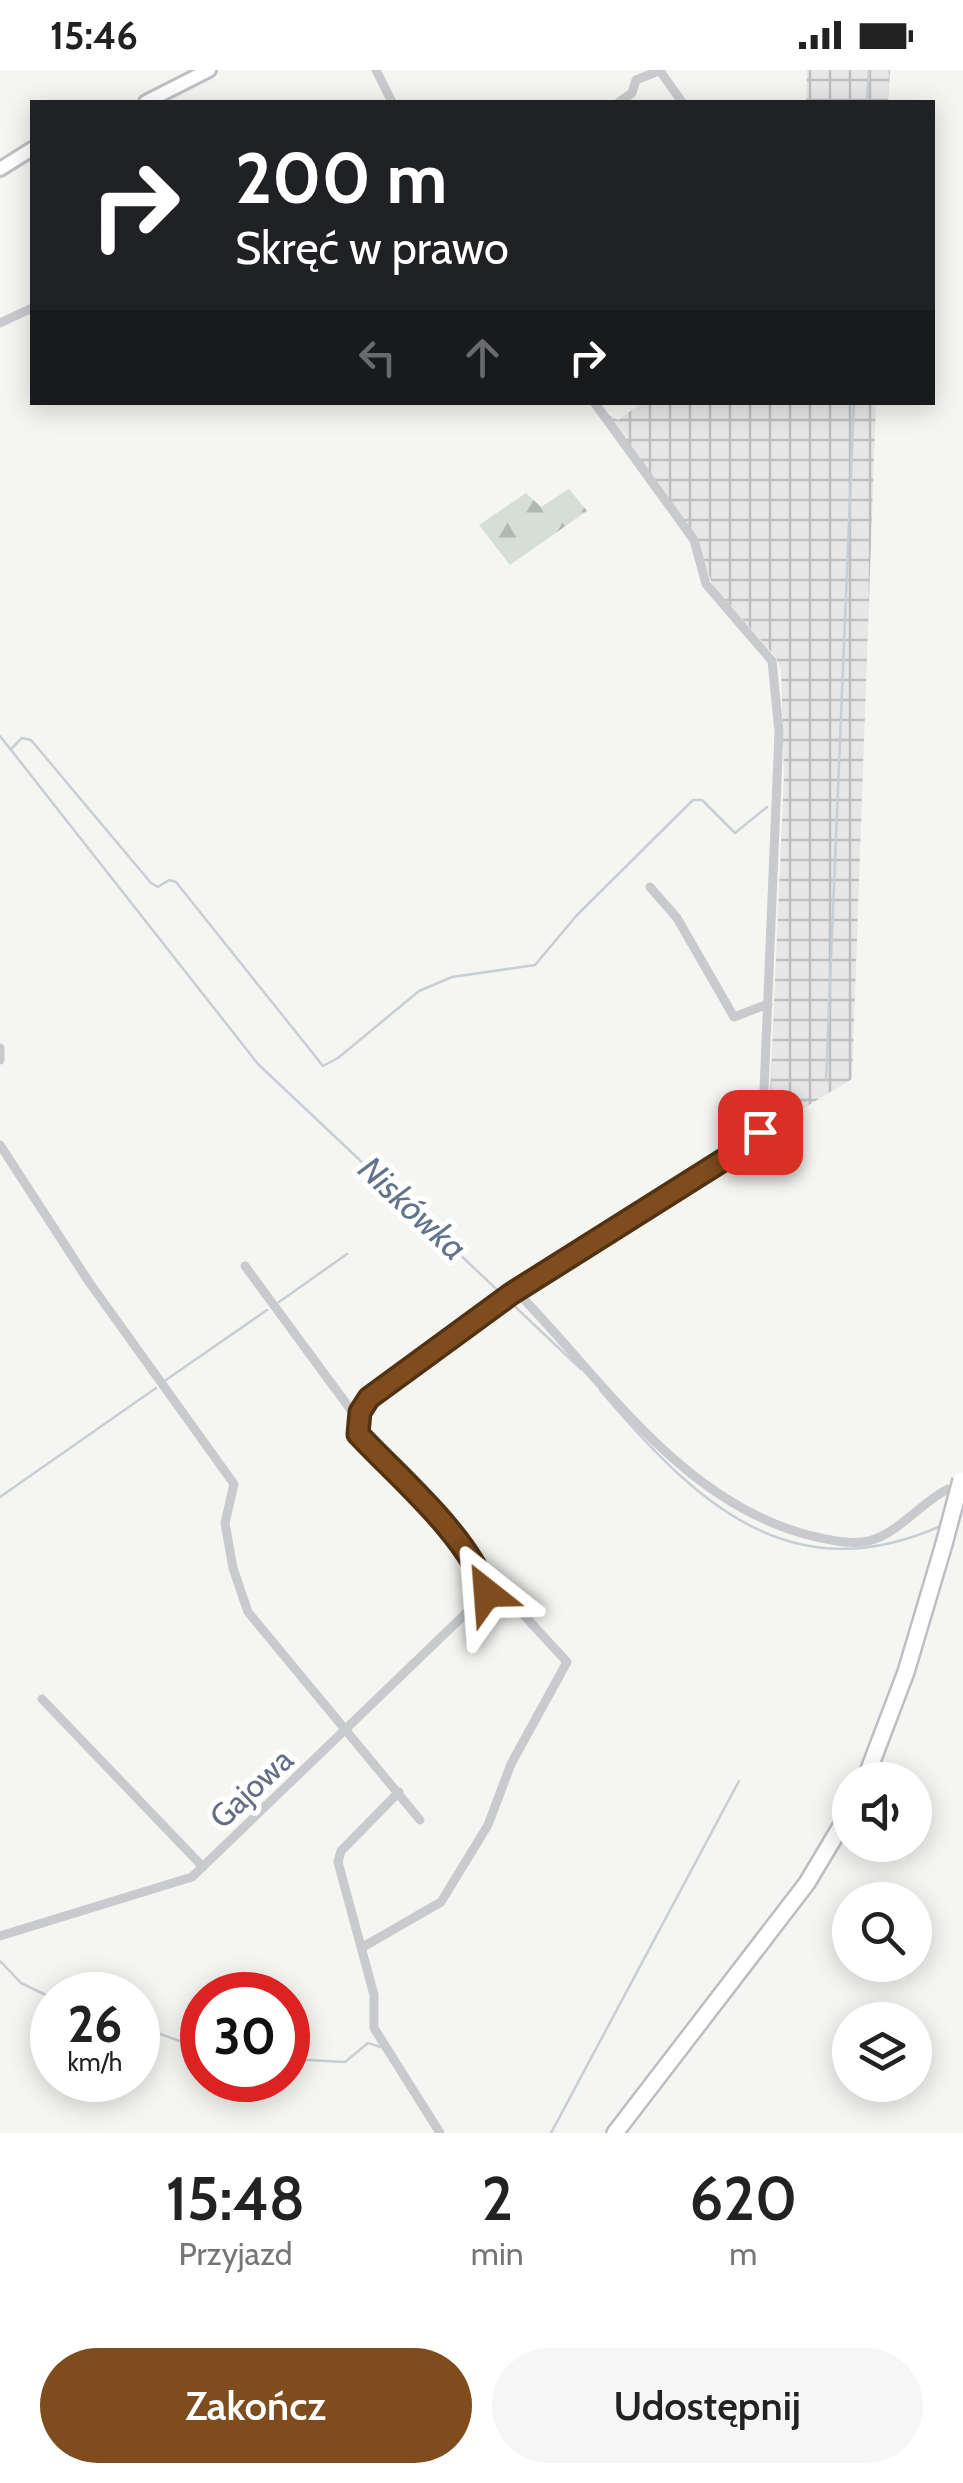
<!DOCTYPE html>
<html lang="pl">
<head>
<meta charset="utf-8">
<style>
  :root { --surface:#fff; --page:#f6f6f6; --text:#222; --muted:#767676; --accent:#7f4d1d }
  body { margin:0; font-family:Cabin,sans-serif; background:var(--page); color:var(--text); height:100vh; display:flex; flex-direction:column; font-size:38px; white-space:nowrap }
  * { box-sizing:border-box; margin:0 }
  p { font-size:32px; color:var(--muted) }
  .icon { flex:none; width:55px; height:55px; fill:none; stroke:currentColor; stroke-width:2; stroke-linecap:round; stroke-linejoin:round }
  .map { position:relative; height:2063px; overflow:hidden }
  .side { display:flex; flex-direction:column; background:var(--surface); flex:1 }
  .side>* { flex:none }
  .banner { position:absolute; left:30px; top:30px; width:905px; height:305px; border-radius:0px; box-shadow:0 5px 25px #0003; background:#202124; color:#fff; overflow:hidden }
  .buttons { position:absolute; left:832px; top:1692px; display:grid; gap:20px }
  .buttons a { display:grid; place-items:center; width:100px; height:100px; border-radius:50%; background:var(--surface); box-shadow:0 5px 25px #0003; font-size:50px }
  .speed { position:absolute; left:30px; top:1902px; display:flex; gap:20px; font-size:50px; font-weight:700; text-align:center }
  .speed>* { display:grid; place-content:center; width:130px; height:130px; border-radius:50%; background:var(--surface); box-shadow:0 5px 25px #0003; line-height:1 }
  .speed small { font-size:25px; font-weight:400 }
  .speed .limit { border:15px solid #d22; background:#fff; color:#111 }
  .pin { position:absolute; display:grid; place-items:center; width:85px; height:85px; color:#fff; margin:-42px; border-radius:20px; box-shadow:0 5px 15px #0006 }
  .me { position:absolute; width:110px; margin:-55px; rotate:332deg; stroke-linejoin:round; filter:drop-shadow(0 0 8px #0008) }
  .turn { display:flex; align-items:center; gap:35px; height:210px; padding:0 40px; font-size:45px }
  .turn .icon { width:130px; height:130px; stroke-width:2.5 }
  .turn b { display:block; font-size:70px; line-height:85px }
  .lanes { display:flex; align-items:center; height:95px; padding:0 40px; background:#0003; justify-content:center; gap:50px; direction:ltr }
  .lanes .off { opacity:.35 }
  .eta { display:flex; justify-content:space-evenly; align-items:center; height:170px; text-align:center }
  .eta b { font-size:60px; font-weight:600; line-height:70px }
  .action { display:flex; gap:20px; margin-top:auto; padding:20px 40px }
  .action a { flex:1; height:115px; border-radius:60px; background:var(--accent); color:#fff; font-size:40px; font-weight:600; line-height:115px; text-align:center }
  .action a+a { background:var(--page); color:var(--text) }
  .status { display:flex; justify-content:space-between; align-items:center; height:70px; padding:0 50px; background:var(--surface); direction:ltr }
  .status svg { height:28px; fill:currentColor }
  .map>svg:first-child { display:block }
  .industrial { fill:url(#industrial-grid) }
  .forest { fill:url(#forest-firs) }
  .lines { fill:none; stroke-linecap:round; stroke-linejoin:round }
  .stream { stroke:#c8ced5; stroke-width:2.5 }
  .secondary-casing { stroke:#bec0c6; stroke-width:18 }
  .primary-casing { stroke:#bcbec3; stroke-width:20 }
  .street { stroke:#c8cace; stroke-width:9 }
  .secondary { stroke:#fff; stroke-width:12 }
  .primary { stroke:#fff; stroke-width:15 }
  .primary-bridge-casing { stroke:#bcbec3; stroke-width:20; stroke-linecap:butt }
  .primary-bridge { stroke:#fff; stroke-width:15 }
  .route-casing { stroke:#533213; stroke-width:25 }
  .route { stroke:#7f4d1d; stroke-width:18 }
  .labels { text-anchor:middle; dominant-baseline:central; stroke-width:10; stroke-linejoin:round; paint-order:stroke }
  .street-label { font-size:32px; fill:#636d86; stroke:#fff }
  .water-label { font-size:35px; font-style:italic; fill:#63758a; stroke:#fff }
</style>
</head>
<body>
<div class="status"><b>15:46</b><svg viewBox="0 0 49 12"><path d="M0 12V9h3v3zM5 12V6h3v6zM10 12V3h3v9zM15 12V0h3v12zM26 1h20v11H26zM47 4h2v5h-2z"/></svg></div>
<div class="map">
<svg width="963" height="2063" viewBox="0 0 963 2063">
  <defs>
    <pattern id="industrial-grid" width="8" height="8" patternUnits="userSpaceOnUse" patternTransform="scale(2.5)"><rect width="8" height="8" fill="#e6e7e6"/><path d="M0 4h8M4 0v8" fill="none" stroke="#bebfc0"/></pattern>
    <pattern id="forest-firs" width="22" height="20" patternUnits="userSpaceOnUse" patternTransform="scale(2.5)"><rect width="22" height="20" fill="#d5dfd3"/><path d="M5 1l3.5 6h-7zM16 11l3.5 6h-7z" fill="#b0b9b1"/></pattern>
  </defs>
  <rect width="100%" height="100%" fill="#f5f6f2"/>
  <g class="industrial">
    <path d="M807,0H890L888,32H806Z"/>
    <path d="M643,332L876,333L852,1009L779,1053L769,1049L784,706L781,599L775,586L713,516L697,472L607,344L618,350Z"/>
  </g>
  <path class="forest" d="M569,419L587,441L510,495L479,455L526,423L541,437Z"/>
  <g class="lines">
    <g class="stream">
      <path d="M867,32L869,0"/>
      <path d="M0,666L258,994L581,1299"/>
      <path d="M11,679L22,668L31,670L151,813L158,817L169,810L176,812L323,996L338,988L419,921L452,907L535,895L577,845L693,730H702L735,763L767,737"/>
      <path d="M826,1010L854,332"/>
      <path d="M279,1232L347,1184"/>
      <path d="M166,1310L267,1240"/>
      <path d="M600,1320C695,1432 790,1524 943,1455"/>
      <path d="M0,1427L156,1318"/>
      <path d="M0,1891L21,1913L52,1928"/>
      <path d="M138,1956L202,1979"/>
      <path d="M288,1989L345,1992L368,1973L381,1977"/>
      <path d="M551,2063L739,1711"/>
    </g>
    <defs>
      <g id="secondary">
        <path d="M146,32L209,0"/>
        <path d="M0,99L32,79"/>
      </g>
      <g id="primary">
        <path d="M865,1710L906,1602L944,1474"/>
        <path d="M615,2063L807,1813L850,1741"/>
      </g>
    </defs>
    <use href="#secondary" class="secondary-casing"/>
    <use href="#primary" class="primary-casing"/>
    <g class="street">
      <path d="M376,0L392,32"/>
      <path d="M660,1L682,32"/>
      <path d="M619,32L632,23L636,10L661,0"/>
      <path d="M0,253L32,238"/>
      <path d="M650,817L677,848L734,947L768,934"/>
      <path d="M0,978V990"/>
      <path d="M0,1075L89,1212L234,1414L225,1453L233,1498L248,1542L420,1750"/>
      <path d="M245,1196L359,1351"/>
      <path d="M516,1221C605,1312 682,1434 812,1466C831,1470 853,1476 872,1470C900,1461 922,1432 948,1419"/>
      <path d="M487,1523C470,1467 399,1408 358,1364L359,1342L369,1328L511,1224L753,1072L763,1044L779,662L772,591L706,514L694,470L594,332"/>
      <path d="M42,1629L203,1797"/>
      <path d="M399,1722L341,1781L338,1792L374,1925V1958L440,2063"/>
      <path d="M0,1866L192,1807L487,1523L499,1518L567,1592L511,1694L488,1755L441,1832L363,1877"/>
    </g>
    <use href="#secondary" class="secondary"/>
    <use href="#primary" class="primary"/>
    <defs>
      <path id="primary-bridge" d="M944,1474L961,1410"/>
    </defs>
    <use href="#primary-bridge" class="primary-bridge-casing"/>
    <use href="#primary-bridge" class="primary-bridge"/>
  </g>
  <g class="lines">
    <defs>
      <path id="route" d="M487,1523C470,1467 398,1407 358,1364L360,1342L369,1328L511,1224L752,1072L760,1062"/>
    </defs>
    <use href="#route" class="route-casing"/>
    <use href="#route" class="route"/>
  </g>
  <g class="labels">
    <g class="street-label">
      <text transform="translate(251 1718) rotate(-43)">Gajowa</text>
    </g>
    <g class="water-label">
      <text transform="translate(413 1138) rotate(43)">Niskówka</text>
    </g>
  </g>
</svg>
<div class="buttons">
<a><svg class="icon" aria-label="sound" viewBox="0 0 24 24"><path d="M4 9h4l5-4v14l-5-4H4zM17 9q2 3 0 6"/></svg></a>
<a><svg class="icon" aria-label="search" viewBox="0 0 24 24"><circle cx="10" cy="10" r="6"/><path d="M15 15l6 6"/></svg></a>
<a><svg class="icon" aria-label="layers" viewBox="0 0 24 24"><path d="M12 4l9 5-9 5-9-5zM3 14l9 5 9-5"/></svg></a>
</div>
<div class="speed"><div>26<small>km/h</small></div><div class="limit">30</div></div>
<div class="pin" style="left:760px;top:1062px;background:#d93025"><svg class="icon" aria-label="arrive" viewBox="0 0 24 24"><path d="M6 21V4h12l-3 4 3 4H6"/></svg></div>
<svg class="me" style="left:487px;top:1523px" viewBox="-20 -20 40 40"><path d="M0-17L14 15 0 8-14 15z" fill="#7f4d1d" stroke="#fff" stroke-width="4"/></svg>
<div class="banner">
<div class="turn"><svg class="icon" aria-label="right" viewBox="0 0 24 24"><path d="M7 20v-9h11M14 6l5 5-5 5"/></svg><div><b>200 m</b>Skręć w prawo</div></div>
<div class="lanes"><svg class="icon off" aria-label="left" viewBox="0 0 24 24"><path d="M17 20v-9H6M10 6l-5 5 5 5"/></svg><svg class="icon off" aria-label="ahead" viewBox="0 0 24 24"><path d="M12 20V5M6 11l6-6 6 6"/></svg><svg class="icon" aria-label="right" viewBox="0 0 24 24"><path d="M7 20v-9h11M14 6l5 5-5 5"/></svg></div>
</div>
</div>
<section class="side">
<div class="eta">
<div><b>15:48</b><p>Przyjazd</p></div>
<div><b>2</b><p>min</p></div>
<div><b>620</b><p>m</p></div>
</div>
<div class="action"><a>Zakończ</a><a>Udostępnij</a></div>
</section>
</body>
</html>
